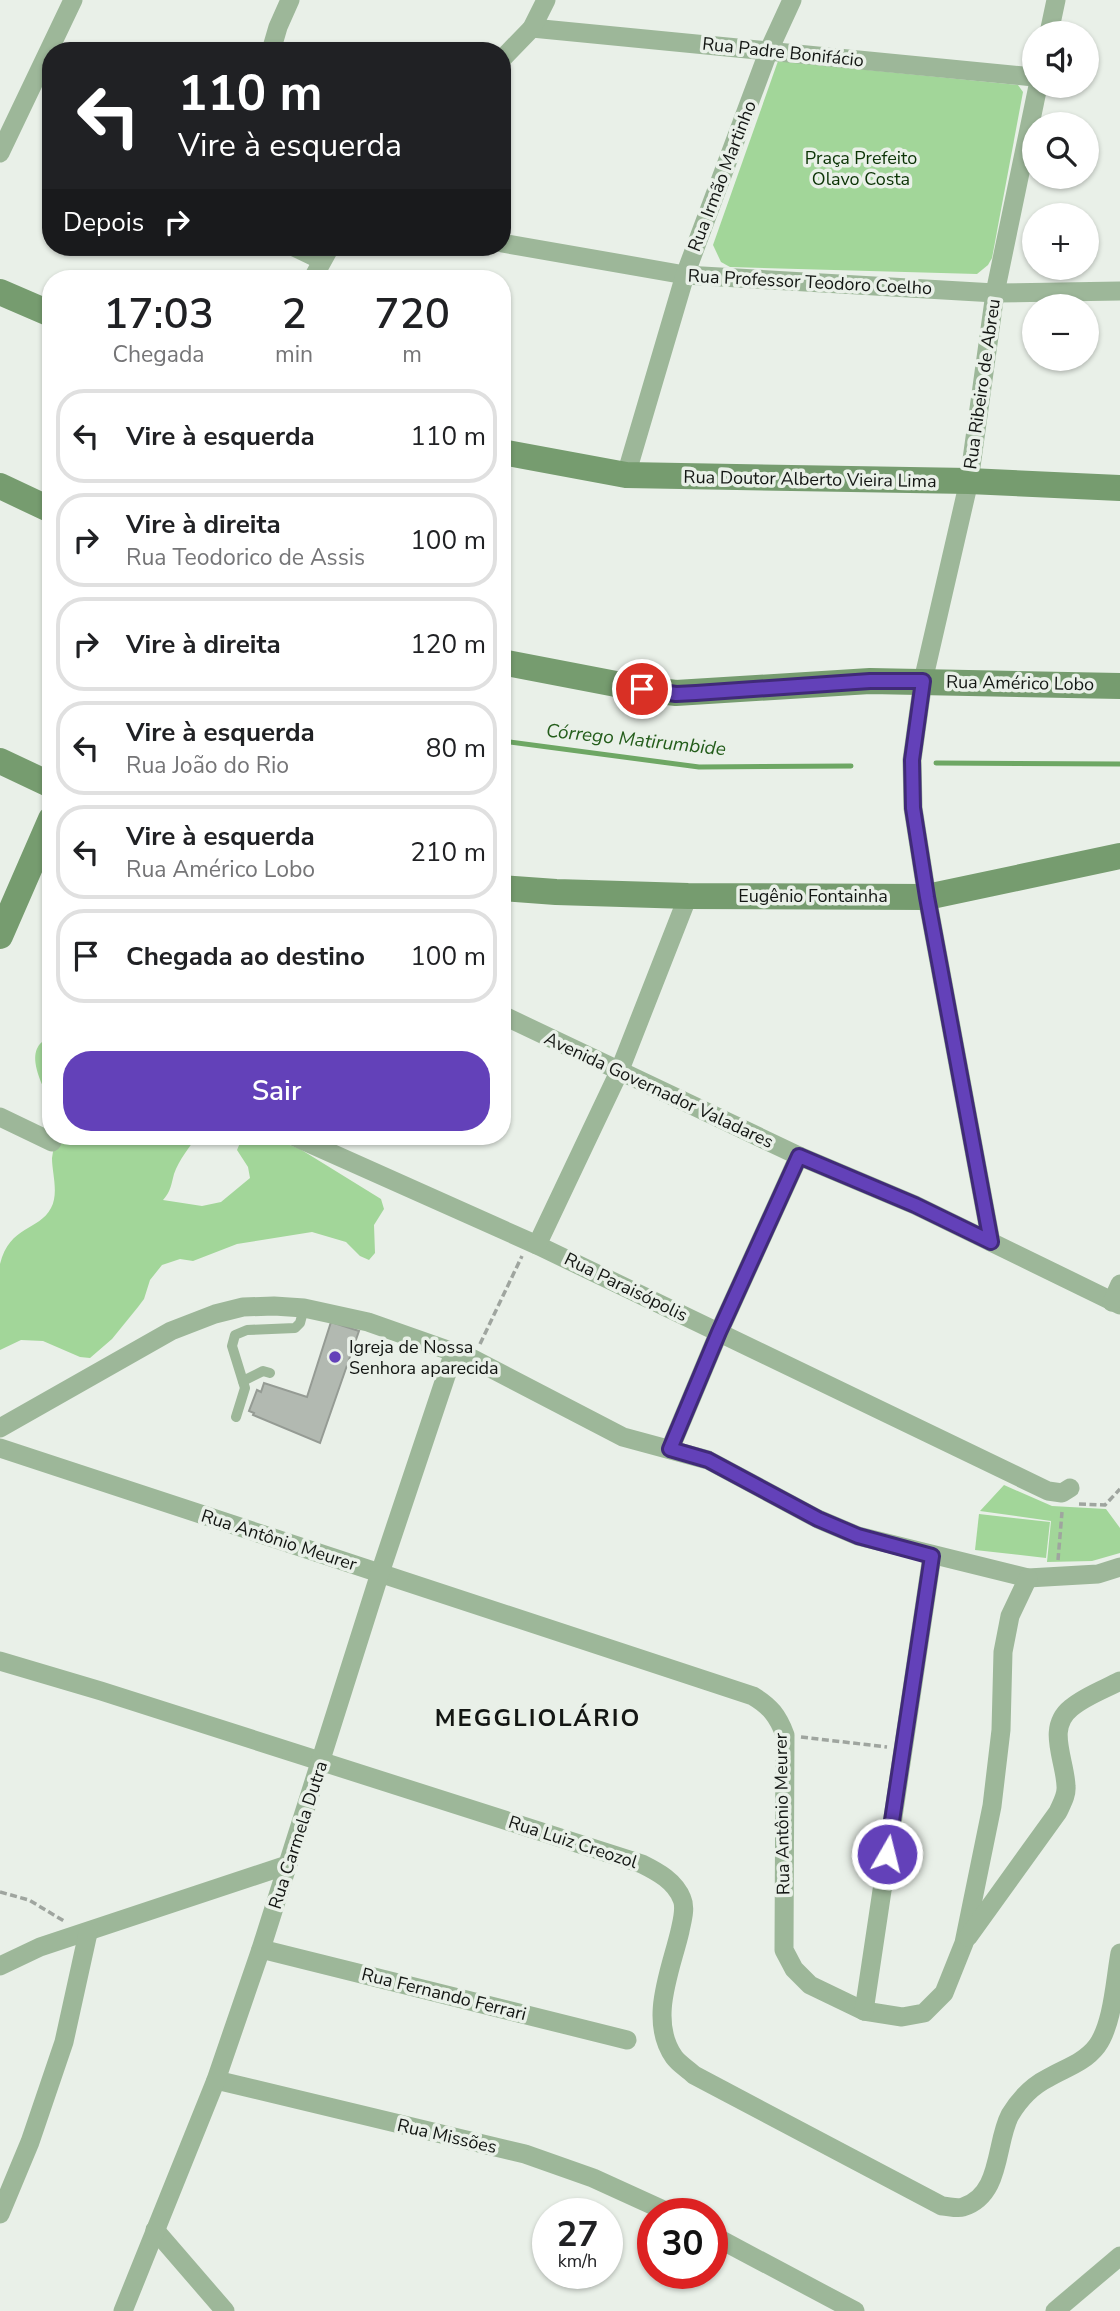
<!DOCTYPE html>
<html lang="pt">
<head>
<meta charset="utf-8">
<style>
  :root { --surface:#fff; --page:#f6f6f6; --text:#202124; --muted:#757577; --line:#e0e0e0; --accent:#6341b9 }
  body { margin:0; font-family:"Nunito Sans",sans-serif; background:var(--page); color:var(--text); height:100vh; display:flex; flex-direction:column; font-size:26px; white-space:nowrap }
  * { box-sizing:border-box; margin:0 }
  p { font-size:23px; color:var(--muted) }
  .icon { flex:none; width:38px; height:38px; fill:none; stroke:currentColor; stroke-width:2; stroke-linecap:round; stroke-linejoin:round }
  .map { position:relative; flex:1; overflow:hidden }
  .panel { position:absolute; left:42px; top:270px; width:469px; height:875px; display:flex; flex-direction:column; background:var(--surface); border-radius:28px; box-shadow:0 2px 5px #0004 }
  .panel>* { flex:none }
  .hud { position:absolute; left:42px; top:42px; width:469px; height:214px; border-radius:28px; box-shadow:0 2px 5px #0004; background:#202124; color:#fff; overflow:hidden }
  .controls { position:absolute; left:1022px; top:21px; display:grid; gap:14px }
  .controls a { display:grid; place-items:center; width:77px; height:77px; border-radius:50%; background:var(--surface); box-shadow:0 2px 5px #0004; font-size:35px }
  .speed { position:absolute; left:532px; top:2198px; display:flex; gap:14px; font-size:35px; font-weight:700; text-align:center }
  .speed>* { display:grid; place-content:center; width:91px; height:91px; border-radius:50%; background:var(--surface); box-shadow:0 2px 5px #0004; line-height:1 }
  .speed small { font-size:18px; font-weight:400 }
  .speed .limit { border:10px solid #d22; background:#fff; color:#111 }
  .pin { position:absolute; display:grid; place-items:center; width:60px; height:60px; color:#fff; margin:-30px; border:4px solid #fff; border-radius:50%; box-shadow:0 2px 7px #0007 }
  .me { position:absolute; width:77px; margin:-38px; rotate:8deg; stroke-linejoin:round; filter:drop-shadow(0 0 5px #0008) }
  .turn { display:flex; align-items:center; gap:24px; height:147px; padding:0 21px; font-size:32px }
  .turn .icon { width:91px; height:91px; stroke-width:2.5 }
  .turn b { display:block; font-size:49px; line-height:60px }
  .then { display:flex; align-items:center; height:66px; padding:0 21px; background:#0003; gap:14px; font-size:26px }
  .eta { display:flex; justify-content:space-evenly; align-items:center; height:119px; text-align:center }
  .eta b { font-size:42px; font-weight:600; line-height:49px }
  .primary-button { display:flex; gap:14px; margin-top:auto; padding:14px 21px }
  .primary-button a { flex:1; height:80px; border-radius:28px; background:var(--accent); color:#fff; font-size:28px; font-weight:600; line-height:80px; text-align:center }
  ul { padding:0; list-style:none }
  li { display:flex; align-items:center; gap:21px; height:94px; margin:0 14px 10px; padding:0 7px; border:4px solid var(--line); border-radius:28px }
  li div { flex:1 }
  li b { display:block; font-size:26px }
  li em { font-style:normal }
  .map>svg:first-child { display:block }
  .green { fill:#a2d699 }
  .lines { fill:none; stroke-linecap:round; stroke-linejoin:round }
  .stream { stroke:#6ea764; stroke-width:5 }
  .building { fill:#b2b9b1; stroke:#959b94; stroke-width:2 }
  .path { stroke:#9fa59f; stroke-width:3.5; stroke-dasharray:7 3.5; stroke-linecap:butt }
  .lane { stroke:#9db799; stroke-width:10 }
  .street { stroke:#9db799; stroke-width:19 }
  .secondary { stroke:#769c6f; stroke-width:26 }
  .route-casing { stroke:#402a78; stroke-width:18 }
  .route { stroke:#6341b9; stroke-width:12 }
  .poi-dot { fill:#6341b9; stroke:#e9f0e8; stroke-width:2.5 }
  .labels { text-anchor:middle; dominant-baseline:central; stroke-width:7; stroke-linejoin:round; paint-order:stroke }
  .street-label { font-size:18px; fill:#131613; stroke:#e9f0e8 }
  .park-label { font-size:18px; fill:#0b3305; stroke:#e9f0e8 }
  .poi-label { font-size:18px; fill:#131613; stroke:#e9f0e8; text-anchor:start }
  .water-label { font-size:19px; font-style:italic; fill:#245d1b; stroke:#e9f0e8 }
  .district-label { font-size:24px; font-weight:bold; letter-spacing:2px; fill:#131613; stroke:#e9f0e8 }
</style>
</head>
<body>
<div class="map">
<svg width="1120" height="2311" viewBox="0 0 1120 2311">
  <rect width="100%" height="100%" fill="#e9f0e8"/>
  <g class="green">
    <path d="M778,61L1018,85L1023,92L992,258L988,265L977,274L730,267L721,262L713,245Z"/>
    <path d="M51,1037V1105C43,1084 20,1048 51,1037Z"/>
    <path d="M57,1136H198C189,1147 179,1160 174,1174C171,1185 171,1191 163,1200L202,1206L221,1202L250,1178L248,1167L237,1150L243,1136H266L300,1149L381,1199L384,1209L374,1225L375,1253L369,1260L360,1256L346,1242L312,1232L237,1244L193,1261L180,1259L162,1265L150,1280L144,1299L138,1307L112,1339L90,1358L80,1357L43,1341L21,1340L0,1350V1264C10,1225 39,1231 51,1208C59,1193 52,1173 52,1158C53,1150 55,1143 57,1136Z"/>
    <path d="M1004,1485L1052,1506L1106,1509L1120,1528V1553L1092,1561L1047,1562L1051,1521L980,1511Z"/>
    <path d="M979,1514L1050,1522L1046,1558L975,1550Z"/>
  </g>
  <g class="lines">
    <g class="stream">
      <path d="M502,741L699,767L851,766"/>
      <path d="M936,763L1120,764"/>
    </g>
  </g>
  <path class="building" d="M331,1322L359,1331L320,1443L253,1415L254,1413L249,1411L257,1390L261,1392L264,1383L307,1397Z"/>
  <g class="lines">
    <g class="path">
      <path d="M480,1344L522,1256"/>
      <path d="M1079,1504L1105,1505L1120,1489"/>
      <path d="M1058,1560L1062,1512"/>
      <path d="M801,1737L887,1747"/>
      <path d="M0,1892L29,1900L64,1921"/>
    </g>
    <g class="lane">
      <path d="M243,1381L263,1371L270,1373"/>
      <path d="M236,1417L245,1388L232,1346L235,1335L247,1330L295,1328L300,1323L304,1308"/>
    </g>
    <g class="street">
      <path d="M532,28L1034,77"/>
      <path d="M1049,33L1056,0"/>
      <path d="M271,51L278,27L290,0"/>
      <path d="M502,59L532,28L546,0"/>
      <path d="M0,153L73,0"/>
      <path d="M502,243L685,275L995,293L1120,291"/>
      <path d="M294,247L321,260"/>
      <path d="M313,278L330,247"/>
      <path d="M626,475L685,275L769,50L792,0"/>
      <path d="M502,1015L799,1156L915,1205L1120,1305"/>
      <path d="M0,1117L52,1142"/>
      <path d="M293,1136L537,1245L1048,1491L1062,1493L1070,1488"/>
      <path d="M991,1242L927,897L913,808L912,760L923,681L969,481L995,293L1038,86"/>
      <path d="M537,1245L619,1072L688,896"/>
      <path d="M1112,1302L1120,1284"/>
      <path d="M0,1428L171,1331L215,1314L243,1307L274,1306L304,1308L368,1322L473,1359L623,1437L708,1460L818,1519L858,1536L1028,1578L1098,1574L1120,1567"/>
      <path d="M0,1448L753,1696C770,1706 778,1716 785,1735L784,1950L794,1969L810,1985L864,2011L902,2017L924,2013L944,1993L964,1943L992,1806L1001,1730L1003,1652L1010,1616L1028,1578"/>
      <path d="M670,1449L719,1332L799,1156"/>
      <path d="M0,1661L101,1691L642,1864C658,1872 675,1881 682,1899C686,1908 682,1921 680,1931C671,1970 648,2020 674,2057C679,2064 688,2069 694,2075L942,2206C948,2206 957,2209 963,2207C1002,2195 995,2143 1010,2115C1019,2100 1032,2086 1048,2078C1065,2068 1084,2063 1097,2046C1113,2024 1115,1980 1120,1953"/>
      <path d="M968,1937L1058,1812C1062,1803 1067,1795 1066,1786C1065,1759 1046,1728 1071,1708C1085,1696 1105,1689 1120,1681"/>
      <path d="M261,1949L627,2040"/>
      <path d="M0,1966L40,1947L287,1865"/>
      <path d="M864,2011L932,1556"/>
      <path d="M216,2080L525,2154L593,2178L672,2214"/>
      <path d="M0,2214L30,2142L64,2042L88,1933"/>
      <path d="M155,2230L225,2311"/>
      <path d="M712,2235L855,2311"/>
      <path d="M123,2311L216,2080L261,1949L380,1573L454,1352"/>
      <path d="M1055,2311L1120,2256"/>
    </g>
    <g class="secondary">
      <path d="M0,292L51,314"/>
      <path d="M502,452L626,475L969,481L1120,488"/>
      <path d="M0,486L51,510"/>
      <path d="M502,662L642,689L676,693L870,681L1120,686"/>
      <path d="M0,761L51,785"/>
      <path d="M502,888L556,892L688,896L927,897L1120,856"/>
      <path d="M0,936L51,819"/>
    </g>
  </g>
  <g class="lines">
    <defs>
      <path id="route" d="M642,689L676,694L696,693L870,681H923L912,760L913,808L927,897L991,1242L915,1205L799,1156L719,1332L670,1449L708,1460L818,1519L858,1536L932,1556L887,1854"/>
    </defs>
    <use href="#route" class="route-casing"/>
    <use href="#route" class="route"/>
  </g>
  <circle class="poi-dot" cx="335" cy="1357" r="7"/>
  <g class="labels">
    <g class="street-label">
      <text transform="translate(783 52) rotate(6)">Rua Padre Bonifácio</text>
      <text transform="translate(722 176) rotate(-69)">Rua Irmão Martinho</text>
      <text transform="translate(810 282) rotate(3)">Rua Professor Teodoro Coelho</text>
      <text transform="translate(982 384) rotate(-82)">Rua Ribeiro de Abreu</text>
      <text transform="translate(810 479) rotate(1)">Rua Doutor Alberto Vieira Lima</text>
      <text transform="translate(1020 683) rotate(1)">Rua Américo Lobo</text>
      <text x="813" y="896">Eugênio Fontainha</text>
      <text transform="translate(659 1090) rotate(25)">Avenida Governador Valadares</text>
      <text transform="translate(626 1287) rotate(26)">Rua Paraisópolis</text>
      <text transform="translate(279 1540) rotate(18)">Rua Antônio Meurer</text>
      <text transform="translate(782 1814) rotate(-91)">Rua Antônio Meurer</text>
      <text transform="translate(298 1835) rotate(-72)">Rua Carmela Dutra</text>
      <text transform="translate(573 1842) rotate(18)">Rua Luiz Creozol</text>
      <text transform="translate(444 1994) rotate(14)">Rua Fernando Ferrari</text>
      <text transform="translate(447 2136) rotate(13)">Rua Missões</text>
    </g>
    <g class="park-label">
      <text x="861" y="158">Praça Prefeito<tspan x="861" dy="21">Olavo Costa</tspan></text>
    </g>
    <g class="poi-label">
      <text x="349" y="1347">Igreja de Nossa<tspan x="349" dy="21">Senhora aparecida</tspan></text>
    </g>
    <g class="water-label">
      <text transform="translate(636 740) rotate(6)">Córrego Matirumbide</text>
    </g>
    <g class="district-label">
      <text x="538" y="1718">MEGGLIOLÁRIO</text>
    </g>
  </g>
</svg>
<div class="controls">
<a><svg class="icon" aria-label="sound" viewBox="0 0 24 24"><path d="M4 9h4l5-4v14l-5-4H4zM17 9q2 3 0 6"/></svg></a>
<a><svg class="icon" aria-label="search" viewBox="0 0 24 24"><circle cx="10" cy="10" r="6"/><path d="M15 15l6 6"/></svg></a>
<a>+</a>
<a>−</a>
</div>
<div class="speed"><div>27<small>km/h</small></div><div class="limit">30</div></div>
<div class="pin" style="left:642px;top:689px;background:#d93025"><svg class="icon" aria-label="arrive" viewBox="0 0 24 24"><path d="M6 21V4h12l-3 4 3 4H6"/></svg></div>
<svg class="me" style="left:887px;top:1854px" viewBox="-20 -20 40 40"><circle r="17" fill="#6341b9" stroke="#fff" stroke-width="3"/><path d="M0-11L8 9 0 5-8 9z" fill="#fff"/></svg>
<div class="hud">
<div class="turn"><svg class="icon" aria-label="left" viewBox="0 0 24 24"><path d="M17 20v-9H6M10 6l-5 5 5 5"/></svg><div><b>110 m</b>Vire à esquerda</div></div>
<div class="then">Depois<svg class="icon" aria-label="right" viewBox="0 0 24 24"><path d="M7 20v-9h11M14 6l5 5-5 5"/></svg></div>
</div>
<section class="panel">
<div class="eta">
<div><b>17:03</b><p>Chegada</p></div>
<div><b>2</b><p>min</p></div>
<div><b>720</b><p>m</p></div>
</div>
<ul>
<li><svg class="icon" aria-label="left" viewBox="0 0 24 24"><path d="M17 20v-9H6M10 6l-5 5 5 5"/></svg><div><b>Vire à esquerda</b></div><em>110 m</em></li>
<li><svg class="icon" aria-label="right" viewBox="0 0 24 24"><path d="M7 20v-9h11M14 6l5 5-5 5"/></svg><div><b>Vire à direita</b><p>Rua Teodorico de Assis</p></div><em>100 m</em></li>
<li><svg class="icon" aria-label="right" viewBox="0 0 24 24"><path d="M7 20v-9h11M14 6l5 5-5 5"/></svg><div><b>Vire à direita</b></div><em>120 m</em></li>
<li><svg class="icon" aria-label="left" viewBox="0 0 24 24"><path d="M17 20v-9H6M10 6l-5 5 5 5"/></svg><div><b>Vire à esquerda</b><p>Rua João do Rio</p></div><em>80 m</em></li>
<li><svg class="icon" aria-label="left" viewBox="0 0 24 24"><path d="M17 20v-9H6M10 6l-5 5 5 5"/></svg><div><b>Vire à esquerda</b><p>Rua Américo Lobo</p></div><em>210 m</em></li>
<li><svg class="icon" aria-label="arrive" viewBox="0 0 24 24"><path d="M6 21V4h12l-3 4 3 4H6"/></svg><div><b>Chegada ao destino</b></div><em>100 m</em></li>
</ul>
<div class="primary-button"><a>Sair</a></div>
</section>
</div>
</body>
</html>
